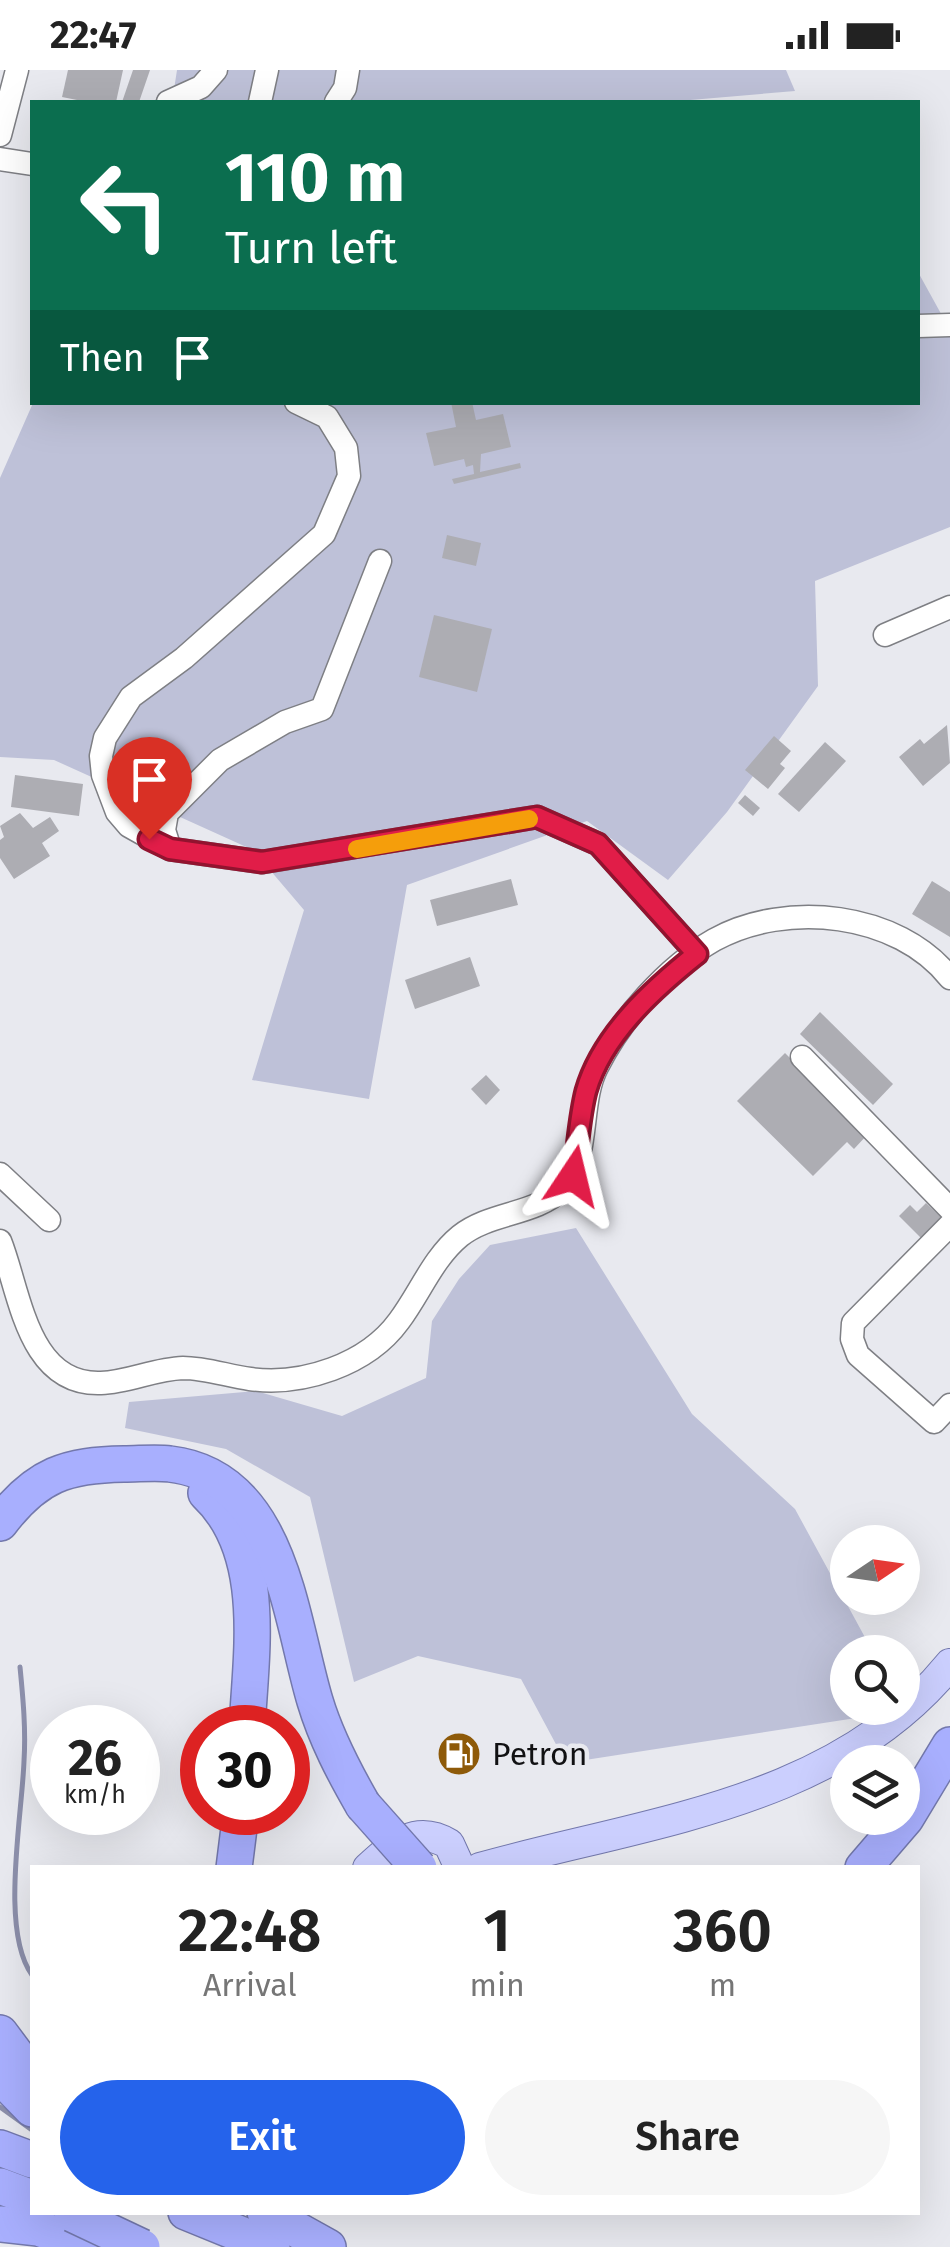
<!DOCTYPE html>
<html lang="en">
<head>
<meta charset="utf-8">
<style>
  :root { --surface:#fff; --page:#f6f6f6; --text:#222; --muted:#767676; --accent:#2563eb }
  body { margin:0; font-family:"Fira Sans",sans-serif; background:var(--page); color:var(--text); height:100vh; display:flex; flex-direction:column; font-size:38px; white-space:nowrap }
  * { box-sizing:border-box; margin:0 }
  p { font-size:32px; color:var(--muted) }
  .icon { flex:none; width:55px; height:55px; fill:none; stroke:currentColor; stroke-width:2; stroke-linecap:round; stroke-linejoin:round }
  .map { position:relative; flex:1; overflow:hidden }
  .panel { position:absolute; left:30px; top:1795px; width:890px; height:350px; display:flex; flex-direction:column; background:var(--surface); border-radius:0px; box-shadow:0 10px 40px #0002 }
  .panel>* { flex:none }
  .guide { position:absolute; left:30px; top:30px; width:890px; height:305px; border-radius:0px; box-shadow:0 10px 40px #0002; background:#0b6e4f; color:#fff; overflow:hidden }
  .needle { width:65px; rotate:77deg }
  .fabs { position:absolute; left:830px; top:1455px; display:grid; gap:20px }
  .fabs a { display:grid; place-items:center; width:90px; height:90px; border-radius:50%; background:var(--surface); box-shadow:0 10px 40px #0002; font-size:50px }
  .speed { position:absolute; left:30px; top:1635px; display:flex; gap:20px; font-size:50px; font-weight:700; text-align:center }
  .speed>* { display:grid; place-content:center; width:130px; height:130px; border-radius:50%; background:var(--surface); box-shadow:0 10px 40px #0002; line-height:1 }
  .speed small { font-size:25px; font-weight:400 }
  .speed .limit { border:15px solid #d22; background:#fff; color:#111 }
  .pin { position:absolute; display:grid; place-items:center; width:85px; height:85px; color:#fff; margin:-102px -42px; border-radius:50% 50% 50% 0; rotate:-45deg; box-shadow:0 0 10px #0007 }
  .pin .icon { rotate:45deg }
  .me { position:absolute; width:110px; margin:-55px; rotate:10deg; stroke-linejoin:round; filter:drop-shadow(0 0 8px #0008) }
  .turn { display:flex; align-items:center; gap:35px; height:210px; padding:0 30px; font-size:45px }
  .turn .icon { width:130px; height:130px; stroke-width:2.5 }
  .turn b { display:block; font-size:70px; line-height:85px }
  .then { display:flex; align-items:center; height:95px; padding:0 30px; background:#0003; gap:20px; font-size:38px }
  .eta { display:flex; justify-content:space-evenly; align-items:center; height:170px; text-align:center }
  .eta b { font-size:60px; font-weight:600; line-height:70px }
  .button { display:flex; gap:20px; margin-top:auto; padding:20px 30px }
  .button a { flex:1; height:115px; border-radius:60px; background:var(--accent); color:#fff; font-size:40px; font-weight:600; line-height:115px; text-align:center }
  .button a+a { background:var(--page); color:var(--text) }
  .status { display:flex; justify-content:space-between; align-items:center; height:70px; padding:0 50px; background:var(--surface); direction:ltr }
  .status svg { height:28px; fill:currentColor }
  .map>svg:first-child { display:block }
  .green { fill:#bec1d8 }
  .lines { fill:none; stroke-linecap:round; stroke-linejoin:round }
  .stream { stroke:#8c8faa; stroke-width:5 }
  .building { fill:#adadb3 }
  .minor-casing { stroke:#7e7f84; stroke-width:25 }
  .major-casing { stroke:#7378ac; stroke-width:32 }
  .highway-casing { stroke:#7378ac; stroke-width:38 }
  .minor { stroke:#fff; stroke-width:22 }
  .major { stroke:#cbcffe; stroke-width:30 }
  .highway { stroke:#a8affe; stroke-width:35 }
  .highway-bridge-casing { stroke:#7378ac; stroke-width:38; stroke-linecap:butt }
  .highway-bridge { stroke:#a8affe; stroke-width:35 }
  .route-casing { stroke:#92132f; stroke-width:25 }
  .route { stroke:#e11d48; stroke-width:18 }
  .slow { stroke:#f59e0b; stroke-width:18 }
  .labels { text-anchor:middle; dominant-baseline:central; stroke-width:9; stroke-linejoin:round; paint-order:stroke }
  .poi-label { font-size:32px; fill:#111113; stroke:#e8e9ef; text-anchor:start }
</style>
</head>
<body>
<div class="status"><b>22:47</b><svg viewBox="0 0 49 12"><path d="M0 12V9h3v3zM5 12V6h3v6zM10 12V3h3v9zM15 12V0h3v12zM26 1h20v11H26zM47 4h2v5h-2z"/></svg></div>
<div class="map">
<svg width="950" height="2177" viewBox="0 0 950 2177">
  <rect width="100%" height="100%" fill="#e8e9ef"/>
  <g class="green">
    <path d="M177,0H786L795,21L667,32H172Z"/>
    <path d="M918,202L950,260V457L815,511L818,616L727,742L668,810L587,751L407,815L369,1029L252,1010L304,840L253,780L54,690L0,687V408L33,333L918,332Z"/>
    <path d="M576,1158L692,1344L795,1439L873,1582H848V1638H871L869,1646L566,1693L521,1609L418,1586L354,1612L310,1427L226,1379L125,1358L129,1332L256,1321L342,1346L426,1308L432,1251L459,1209L490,1175Z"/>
  </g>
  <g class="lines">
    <g class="stream">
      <path d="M20,1597C23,1628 26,1659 24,1691C22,1747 0,1861 32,1905"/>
      <path d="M0,2037L32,2060"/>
    </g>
  </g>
  <g class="building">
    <path d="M68,0H123L116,32H87L62,27Z"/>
    <path d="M133,0H150L139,32H122Z"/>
    <path d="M451,332H472L476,350L503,344L511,377L481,384L480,402L520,393L521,398L454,414L452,409L474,404L473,395L466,397L464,389L434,396L426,363L456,357Z"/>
    <path d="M447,465L481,473L476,496L442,488Z"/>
    <path d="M434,545L492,559L477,622L419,607Z"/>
    <path d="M947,655L950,693L923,716L899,687L920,669L924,674Z"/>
    <path d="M774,666L791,681L780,694L785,698L768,719L745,700Z"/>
    <path d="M825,672L846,691L799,742L778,724Z"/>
    <path d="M15,705L83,714L79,746L11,737Z"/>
    <path d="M745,725L760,738L753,746L738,733Z"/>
    <path d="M20,743L33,758L50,747L59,761L42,773L50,786L14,809L0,788V770L4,767L0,756Z"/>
    <path d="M511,809L518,835L437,856L430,830Z"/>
    <path d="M932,811L950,822V867L912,844Z"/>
    <path d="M470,887L480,916L415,939L405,910Z"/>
    <path d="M820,942L893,1014L873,1035L800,964Z"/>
    <path d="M785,983L867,1065L854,1079L847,1072L813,1106L737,1031Z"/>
    <path d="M486,1005L500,1020L486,1035L471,1019Z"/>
    <path d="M926,1133L943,1149L923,1170L899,1146L910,1135L917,1142Z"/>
  </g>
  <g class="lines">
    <defs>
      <g id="minor">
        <path d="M168,32L201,17L216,0"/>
        <path d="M260,32L267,0"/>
        <path d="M336,32L345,18L348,0"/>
        <path d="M0,65L17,0"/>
        <path d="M0,89L32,94"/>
        <path d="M918,256L950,255"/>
        <path d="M296,332L327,347L346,378L349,406L324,464L184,588L131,627L105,668L101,686L103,705L117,742L129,756L170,779L263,792L537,747L598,774L697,884"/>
        <path d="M885,565L950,537"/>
        <path d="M170,779L164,760L167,743L220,690L285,652L322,639L380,491"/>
        <path d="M802,987L950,1139"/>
        <path d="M0,1104L49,1150"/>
        <path d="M950,1155L853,1253L852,1269L858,1285L934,1352L950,1335"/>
        <path d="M0,1171C20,1221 27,1316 101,1313C129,1312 154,1299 183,1298C205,1298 228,1306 250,1309C302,1316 367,1295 399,1251C420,1223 433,1188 460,1166C490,1142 536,1145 562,1119C591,1090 578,1033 597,997C621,949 667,897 714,870C786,830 898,842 950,908"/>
      </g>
      <g id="major">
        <path d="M368,1798C393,1775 416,1754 449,1774L460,1798"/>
        <path d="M480,1798C643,1752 836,1735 950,1594"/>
      </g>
      <g id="highway">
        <path d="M206,1423C268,1481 251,1582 247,1658"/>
        <path d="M0,1453C37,1404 67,1395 124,1394C139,1394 156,1392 170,1394C281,1407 290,1548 315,1631C326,1668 344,1702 363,1735"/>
        <path d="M234,1798L241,1742"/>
        <path d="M863,1798L906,1748L950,1675"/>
        <path d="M0,1963L32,2006"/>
        <path d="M0,2006L32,2039"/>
        <path d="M0,2078L32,2090"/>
        <path d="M0,2116L32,2128"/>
        <path d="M186,2142L272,2177"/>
        <path d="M265,2142L328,2177"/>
        <path d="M0,2154L38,2158L92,2177"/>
      </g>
    </defs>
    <use href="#minor" class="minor-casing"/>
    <use href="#major" class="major-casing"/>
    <use href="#highway" class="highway-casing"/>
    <use href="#minor" class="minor"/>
    <use href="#major" class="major"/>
    <use href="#highway" class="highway"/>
    <defs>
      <g id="highway-bridge">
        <path d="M363,1735L419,1798"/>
        <path d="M72,2144L142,2177"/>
      </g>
    </defs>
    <use href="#highway-bridge" class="highway-bridge-casing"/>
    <use href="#highway-bridge" class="highway-bridge"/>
  </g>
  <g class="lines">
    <defs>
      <path id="route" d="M149,769L170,779L262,792L537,747L598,774L697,884C653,919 602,965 586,1021C579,1048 578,1078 573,1106"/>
    </defs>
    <use href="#route" class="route-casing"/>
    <use href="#route" class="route"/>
    <path class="slow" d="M357,779L529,749"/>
  </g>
  <defs>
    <symbol id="fuel-disc" viewBox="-11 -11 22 22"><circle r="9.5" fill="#8e5a09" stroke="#e8e9ef"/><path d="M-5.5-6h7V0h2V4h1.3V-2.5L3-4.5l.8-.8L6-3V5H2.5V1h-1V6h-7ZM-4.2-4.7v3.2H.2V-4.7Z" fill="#fff"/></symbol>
  </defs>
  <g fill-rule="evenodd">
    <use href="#fuel-disc" x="434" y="1659" width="50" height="50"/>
  </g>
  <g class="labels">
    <g class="poi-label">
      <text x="492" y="1684">Petron</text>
    </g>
  </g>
</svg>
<div class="fabs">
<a><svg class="needle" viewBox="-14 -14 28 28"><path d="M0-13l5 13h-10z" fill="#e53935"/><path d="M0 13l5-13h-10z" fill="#767676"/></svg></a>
<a><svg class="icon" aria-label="search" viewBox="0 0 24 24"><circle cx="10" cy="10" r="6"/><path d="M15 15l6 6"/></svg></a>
<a><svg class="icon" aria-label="layers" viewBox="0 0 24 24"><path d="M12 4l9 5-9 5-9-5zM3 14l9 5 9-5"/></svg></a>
</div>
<div class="speed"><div>26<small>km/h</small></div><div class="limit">30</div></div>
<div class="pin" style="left:149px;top:769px;background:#d93025"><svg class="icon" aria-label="arrive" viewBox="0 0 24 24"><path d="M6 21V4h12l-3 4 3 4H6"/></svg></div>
<svg class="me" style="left:573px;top:1106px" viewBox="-20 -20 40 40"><path d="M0-17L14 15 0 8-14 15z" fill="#e11d48" stroke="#fff" stroke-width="4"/></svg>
<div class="guide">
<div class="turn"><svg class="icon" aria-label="left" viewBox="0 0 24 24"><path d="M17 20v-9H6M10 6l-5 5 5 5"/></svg><div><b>110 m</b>Turn left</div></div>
<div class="then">Then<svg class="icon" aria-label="arrive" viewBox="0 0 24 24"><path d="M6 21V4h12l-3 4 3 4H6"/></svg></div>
</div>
<section class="panel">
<div class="eta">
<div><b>22:48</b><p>Arrival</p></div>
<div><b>1</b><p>min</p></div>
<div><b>360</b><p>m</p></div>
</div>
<div class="button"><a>Exit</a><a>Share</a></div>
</section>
</div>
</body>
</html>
